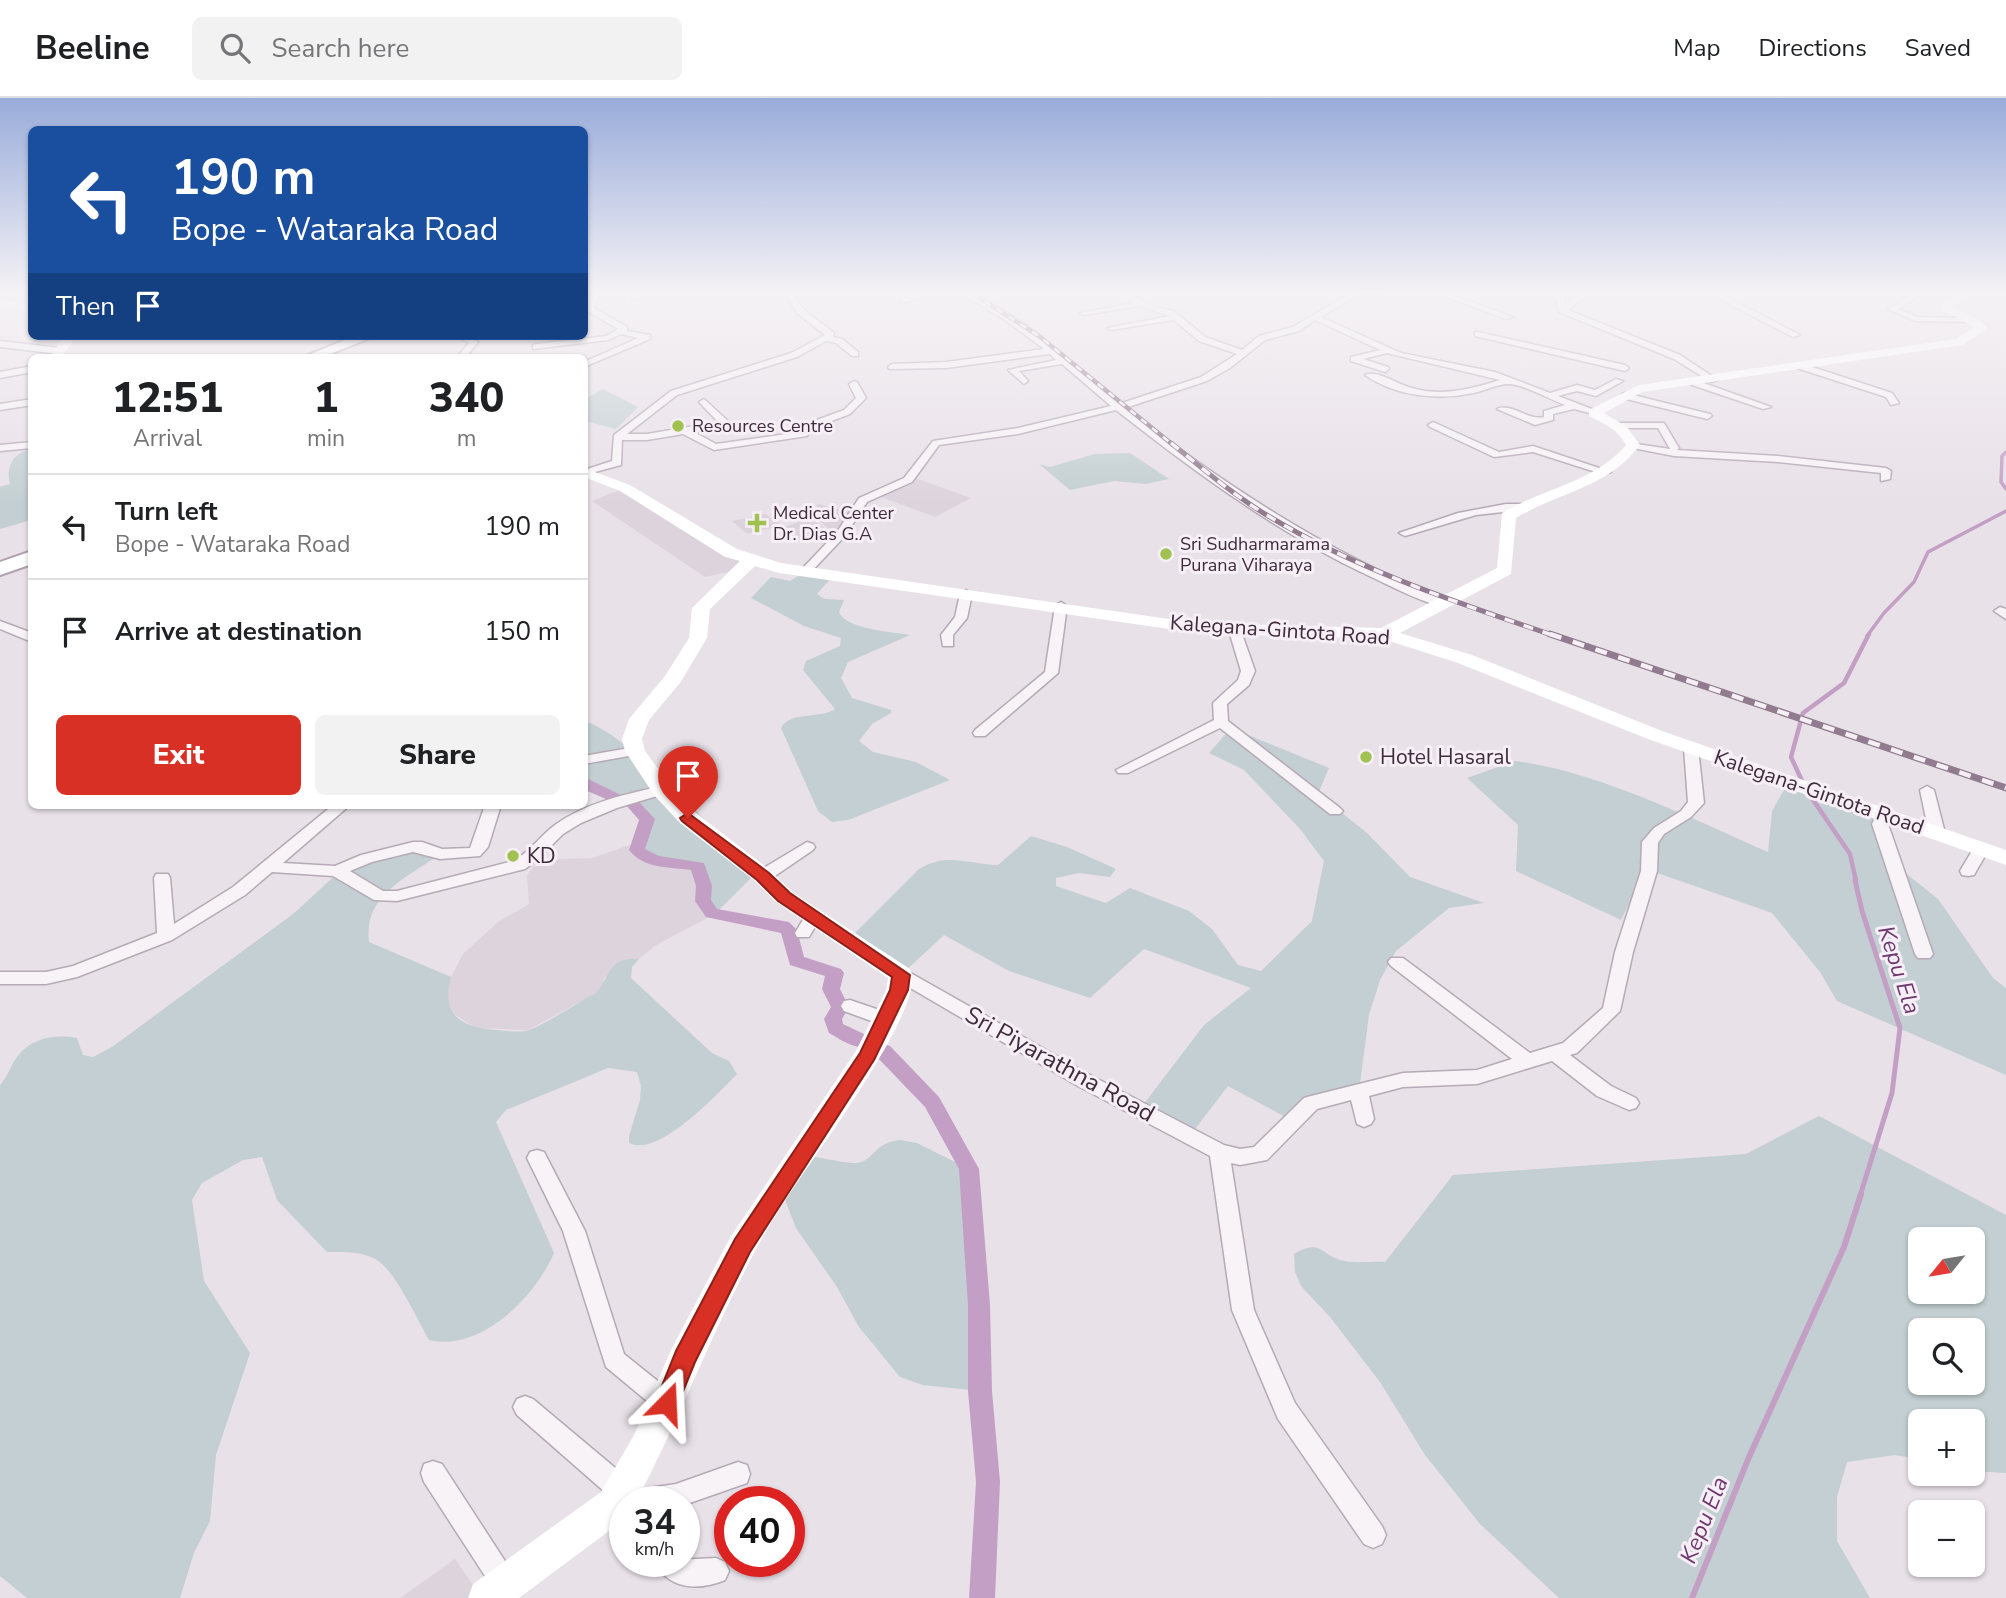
<!DOCTYPE html>
<html lang="en">
<head>
<meta charset="utf-8">
<style>
  :root { --surface:#fff; --page:#f2f2f2; --text:#202124; --muted:#757577; --line:#e0e0e0; --accent:#d93025 }
  body { margin:0; font-family:"Nunito Sans",sans-serif; background:var(--page); color:var(--text); height:100vh; display:flex; flex-direction:column; font-size:26px; white-space:nowrap }
  * { box-sizing:border-box; margin:0 }
  p { font-size:23px; color:var(--muted) }
  .icon { flex:none; width:38px; height:38px; fill:none; stroke:currentColor; stroke-width:2; stroke-linecap:round; stroke-linejoin:round }
  .map { position:relative; flex:1; overflow:hidden }
  .drawer { position:absolute; left:28px; top:256px; width:560px; height:455px; display:flex; flex-direction:column; background:var(--surface); border-radius:10px; box-shadow:0 2px 5px #0004 }
  .drawer>* { flex:none }
  .guide { position:absolute; left:28px; top:28px; width:560px; height:214px; border-radius:10px; box-shadow:0 2px 5px #0004; background:#1a4fa0; color:#fff; overflow:hidden }
  .needle { width:46px; rotate:240deg }
  .buttons { position:absolute; left:1908px; top:1129px; display:grid; gap:14px }
  .buttons a { display:grid; place-items:center; width:77px; height:77px; border-radius:10px; background:var(--surface); box-shadow:0 2px 5px #0004; font-size:35px }
  .speed { position:absolute; left:609px; top:1388px; display:flex; gap:14px; font-size:35px; font-weight:700; text-align:center }
  .speed>* { display:grid; place-content:center; width:91px; height:91px; border-radius:50%; background:var(--surface); box-shadow:0 2px 5px #0004; line-height:1 }
  .speed small { font-size:18px; font-weight:400 }
  .speed .limit { border:10px solid #d22; background:#fff; color:#111 }
  .pin { position:absolute; display:grid; place-items:center; width:60px; height:60px; color:#fff; margin:-72px -30px; border-radius:50% 50% 50% 0; rotate:-45deg; box-shadow:0 0 7px #0007 }
  .pin .icon { rotate:45deg }
  .me { position:absolute; width:77px; margin:-38px; rotate:21deg; stroke-linejoin:round; filter:drop-shadow(0 0 5px #0008) }
  .turn { display:flex; align-items:center; gap:24px; height:147px; padding:0 28px; font-size:32px }
  .turn .icon { width:91px; height:91px; stroke-width:2.5 }
  .turn b { display:block; font-size:49px; line-height:60px }
  .then { display:flex; align-items:center; height:66px; padding:0 28px; background:#0003; gap:14px; font-size:26px }
  .eta { display:flex; justify-content:space-evenly; align-items:center; height:119px; text-align:center }
  .eta b { font-size:42px; font-weight:800; line-height:49px }
  .button { display:flex; gap:14px; margin-top:auto; padding:14px 28px }
  .button a { flex:1; height:80px; border-radius:10px; background:var(--accent); color:#fff; font-size:28px; font-weight:800; line-height:80px; text-align:center }
  .button a+a { background:var(--page); color:var(--text) }
  ul { padding:0; list-style:none }
  li { display:flex; align-items:center; gap:21px; height:105px; padding:0 28px; border-top:2px solid var(--line) }
  li div { flex:1 }
  li b { display:block; font-size:26px }
  li em { font-style:normal }
  header { display:flex; align-items:center; gap:42px; box-sizing:border-box; height:98px; padding:0 35px; background:var(--surface); border-bottom:2px solid var(--line) }
  header strong { font-size:33px }
  nav { display:flex; gap:38px; margin-inline-start:auto; font-size:24px }
  .search { width:490px; height:63px; background:var(--page); display:flex; align-items:center; gap:18px; box-sizing:border-box; padding:0 24px; border-radius:10px; color:var(--muted); font-size:26px }
  .map>svg:first-child { display:block }
  .built { fill:#ddd3dd }
  .green { fill:#c3cfd2; fill-rule:evenodd }
  .lines { fill:none; stroke-linecap:round; stroke-linejoin:round }
  .stream-far3 { stroke:#c49fc5; stroke-width:3.5 }
  .stream-far2 { stroke:#c49fc5; stroke-width:4.5 }
  .stream-far1 { stroke:#c49fc5; stroke-width:5 }
  .stream { stroke:#c49fc5; stroke-width:6 }
  .canal { fill:#c49fc5; fill-rule:evenodd }
  .street-casing { stroke:#b5aab5; stroke-width:3 }
  .primary-casing { stroke:#b3a1b2; stroke-width:4 }
  .street { fill:#f7f3f7; fill-rule:evenodd }
  .secondary { fill:#fff; fill-rule:evenodd }
  .primary { fill:#fff; fill-rule:evenodd }
  .rail-far2-casing { stroke:#917c8f; stroke-width:4.5 }
  .rail-far1-casing { stroke:#917c8f; stroke-width:5 }
  .rail-casing { stroke:#917c8f; stroke-width:7 }
  .rail-far2 { stroke:#f6f0f6; stroke-width:2.5; stroke-dasharray:7; stroke-linecap:butt }
  .rail-far1 { stroke:#f6f0f6; stroke-width:3.5; stroke-dasharray:10; stroke-linecap:butt }
  .rail { stroke:#f6f0f6; stroke-width:4.5; stroke-dasharray:12; stroke-linecap:butt }
  .route { fill:#d93025; stroke:#8d1f18; stroke-width:2 }
  .poi-dot { fill:#a1c251; stroke:#f6f0f6; stroke-width:2.5 }
  .labels { text-anchor:middle; dominant-baseline:central; stroke-width:6; stroke-linejoin:round; paint-order:stroke }
  .far-poi-label { font-size:18px; fill:#3f2b3d; stroke:#f6f0f6; text-anchor:start }
  .street-label { font-size:21px; fill:#3f2b3d; stroke:#f6f0f6 }
  .poi-label { font-size:21px; fill:#3f2b3d; stroke:#f6f0f6; text-anchor:start }
  .water-label { font-size:23px; font-style:italic; fill:#6f386f; stroke:#f6f0f6 }
  .near-street-label { font-size:24px; fill:#3f2b3d; stroke:#f6f0f6 }
</style>
</head>
<body>
<header>
<strong>Beeline</strong>
<div class="search"><svg class="icon" aria-label="search" viewBox="0 0 24 24"><circle cx="10" cy="10" r="6"/><path d="M15 15l6 6"/></svg>Search here</div>
<nav><a>Map</a><a>Directions</a><a>Saved</a></nav>
</header>
<div class="map">
<svg width="2006" height="1500" viewBox="0 0 2006 1500">
  <rect width="100%" height="100%" fill="#e8e1e8"/>
  <g class="built">
    <path d="M915,380L971,400L935,419L876,397Z"/>
    <path d="M625,390L750,463L742,471L705,479L592,403Z"/>
    <path d="M818,406L850,414L835,435L811,417Z"/>
    <path d="M765,416L782,427L747,436L732,423Z"/>
    <path d="M811,420L834,437L823,446L810,438L798,442L778,431Z"/>
    <path d="M639,744L637,752L653,763L698,769L704,788L703,803L715,816L656,847L639,861H634L604,880L603,888L596,895L528,932L476,930L451,914L446,897L451,879L463,856L498,824L529,806L527,777L533,769L560,761L592,760Z"/>
    <path d="M455,1461L477,1493L468,1500H400Z"/>
  </g>
  <g class="green">
    <path d="M603,291L638,309L616,331L585,323V301Z"/>
    <path d="M31,351V422L0,431V389L10,386C5,368 14,355 31,351Z"/>
    <path d="M1130,355L1169,381L1146,386L1114,383L1070,392L1039,366L1050,369L1095,356Z"/>
    <path d="M805,474L832,479L817,496L825,501L844,502L839,514C845,531 893,534 910,537L848,564L841,580L852,600L891,612V615L872,626L859,643L873,654L916,664L950,682L848,722L832,724L818,713L781,630C790,613 821,621 835,611L803,572L806,563L840,548L841,540L804,528L751,500L771,479L790,483Z"/>
    <path d="M584,623C627,634 721,740 756,775L715,816L703,803L704,788L698,769L652,763L637,752L647,721L644,714L606,701L585,683Z"/>
    <path d="M1231,630L1329,670L1318,696L1366,734L1410,779L1484,805L1449,810L1396,853L1380,882L1369,917L1359,993L1291,1022L1228,988L1189,1039L1140,1011L1204,927L1251,890L1144,851L1090,900L1009,873L944,837L901,877L850,840L919,771C946,754 968,766 998,767L1031,738L1067,749L1116,771L1110,779L1079,775L1056,780V788L1106,805L1130,790L1189,813L1212,831L1238,867L1261,873L1312,823L1324,763L1300,731L1244,672L1209,655Z"/>
    <path d="M1515,663C1596,673 1693,721 1768,754L1772,713L1789,683L1884,715L1893,765L1938,801L1993,880L2006,890V977L1837,903L1820,874L1772,815L1646,771L1621,822L1516,773L1518,727L1467,680Z"/>
    <path d="M413,749L440,756C407,780 363,797 369,844L451,879C441,917 460,929 496,932C506,933 520,935 529,932C548,925 576,905 596,895C611,879 607,859 639,861L632,869L631,880L712,955L729,963L737,976C717,996 659,1060 629,1045V1038L640,1002L641,988L637,974L608,970L506,1012L496,1024L554,1155C535,1199 481,1254 429,1242C418,1223 394,1170 375,1161C361,1153 343,1154 327,1154L277,1102L262,1059L243,1062L202,1085L192,1102L204,1183L250,1255L216,1357L210,1423L194,1455L180,1500H27L0,1478V987C8,979 10,968 17,959C31,940 55,936 77,940L83,957L93,959L112,949L293,816L341,772Z"/>
    <path d="M1819,1018L2006,1117V1375L1972,1373V1323H1920V1361L1895,1357L1847,1364L1837,1399V1443L1870,1500H1559L1480,1426L1425,1357L1380,1284L1330,1219L1301,1188L1295,1174L1294,1156C1321,1141 1319,1155 1340,1162C1352,1166 1371,1163 1385,1164L1453,1077L1746,1056ZM1920,1141H1972V1194H1920ZM1920,1232H1972V1284H1920Z"/>
    <path d="M900,1042L917,1045L969,1071L979,1207L980,1293L923,1287L900,1279L859,1229L837,1189L796,1130L780,1089L801,1057C813,1058 849,1066 857,1065C876,1062 872,1045 900,1042Z"/>
  </g>
  <g class="lines">
    <g class="stream-far3">
      <path d="M2006,354L2002,358L2001,384L2006,391"/>
      <path d="M1867,538L1884,515L1914,484L1928,454L2006,413"/>
    </g>
    <g class="stream-far2">
      <path d="M1803,685L1791,659L1803,615L1844,585L1869,536"/>
      <path d="M1809,696L1850,756L1856,783"/>
    </g>
    <path class="stream-far1" d="M1855,782L1862,813L1900,930L1892,995L1860,1098"/>
    <path class="stream" d="M1692,1500L1749,1359L1844,1149L1861,1096"/>
    <g class="canal">
      <path d="M584,679L625,699L628,702L620,707L585,692Z"/>
      <path d="M634,702L639,704L655,721L645,751L659,758L704,765L712,788L711,802L717,811L789,824L797,832L804,859L841,871L844,875L840,891L849,909L842,921L843,926L868,938L870,943L868,948C854,952 840,941 829,935L824,921L831,909L822,891L825,878L790,867L781,835L706,819L695,803L696,788L691,772C669,769 644,771 629,752L639,722L626,707Z"/>
      <path d="M883,946L890,948L939,999L979,1071L990,1207L992,1293L1000,1384L995,1500H969L976,1384L968,1293V1207L959,1071L925,1009L876,958L874,953L876,948Z"/>
    </g>
    <defs>
      <g id="street">
        <path d="M592,196H600L594,210L627,229V233L650,237V241L584,269V264L638,240L621,236L608,242L533,251V247L536,246L606,238L618,231L587,213Z"/>
        <path d="M636,196H648L632,202V198Z"/>
        <path d="M785,196H793L803,211L834,235L833,239L842,241L858,254V258H852L836,245L826,243L797,259L677,297L627,336H647L718,324L699,304L704,301L728,323L725,328L694,334L716,346L801,334L806,326L844,312L856,300L849,286L854,283L857,284L866,300L850,316L813,330L807,338L714,352L683,336L647,342H622L621,367L584,377V372L612,363L614,337L671,293L791,255L825,237L797,215Z"/>
        <path d="M908,196H916L918,201L901,205V201L910,200Z"/>
        <path d="M962,196C1002,196 1087,279 1119,306L1201,279L1237,256L1199,243L1174,222L1111,232L1107,230L1170,218L1140,208L1084,217L1080,215L1134,205L1121,196H1130L1153,209L1174,213L1205,239L1242,252L1259,238L1293,229L1349,196H1386L1358,197L1321,219L1401,255L1495,274L1550,295L1577,287L1595,292L1616,281L1623,283L1596,298L1577,293L1558,298L1597,313V317L1574,311L1553,316V322L1535,327L1497,311C1511,304 1528,323 1544,319V313L1565,307C1550,301 1524,287 1510,286C1499,285 1484,293 1473,295C1437,303 1395,298 1365,277C1376,271 1399,287 1412,290C1441,299 1472,291 1500,282L1387,255L1363,261L1388,269L1389,271L1385,274L1351,263V259L1380,252L1315,222L1299,233L1265,242L1230,270L1207,283L1125,310C1226,388 1325,453 1443,501V507L1439,508C1414,501 1389,487 1365,476C1275,433 1195,374 1116,312L1018,336L939,347L912,384L867,404L845,438L809,476H801V472L837,434L859,400L904,380L933,343L1018,330L1111,308L1062,266L1019,273L1028,283L1024,286L1008,272L1056,262L1050,256L946,270L889,271L888,269L892,266L946,264L1044,251L1005,222Z"/>
        <path d="M1437,196H1450L1513,219L1506,221Z"/>
        <path d="M1555,196H1563L1565,206L1578,196H1588L1568,212L1680,257L1718,282L1711,284L1674,261L1559,214Z"/>
        <path d="M1710,196H1721L1800,237L1793,239Z"/>
        <path d="M1912,196H1922L1898,211L1917,219L1971,220L1975,222L1971,224L1916,223L1888,211Z"/>
        <path d="M1478,234L1625,267L1629,270L1625,273L1475,238V234Z"/>
        <path d="M458,238H468L478,244L466,259H457L469,245Z"/>
        <path d="M0,243L60,250L64,253L60,256L0,249Z"/>
        <path d="M1800,265L1892,295L1899,305L1891,307L1886,299L1797,270L1796,268Z"/>
        <path d="M32,268V274L0,280V274Z"/>
        <path d="M1692,283H1698L1771,309L1763,311L1692,287Z"/>
        <path d="M1625,295L1710,316L1712,318L1707,321L1622,300V296Z"/>
        <path d="M32,301V307L0,312V306Z"/>
        <path d="M1433,324L1499,354L1533,348L1611,374L1602,376L1533,354L1494,359L1430,329L1428,327Z"/>
        <path d="M1614,325H1664L1679,350L1677,352L1778,358L1886,370L1891,373L1890,381L1881,383V375L1778,364L1674,358L1633,350L1630,349V345L1670,351L1658,330H1617L1612,327Z"/>
        <path d="M32,344V350L0,353V347Z"/>
        <path d="M1506,406H1521L1526,409L1521,412L1476,417L1405,438L1399,435L1458,415Z"/>
        <path d="M966,492L972,496L967,520L953,537V548H943L941,537L955,519L960,496Z"/>
        <path d="M1061,504L1067,508L1058,575L985,638H975L973,635L975,632L1045,574L1055,508Z"/>
        <path d="M2000,509L2006,511V521L1994,513Z"/>
        <path d="M0,523L32,535V544L0,531Z"/>
        <path d="M1235,529L1241,533L1255,573L1249,587L1227,606L1228,623L1340,710L1343,713L1340,716H1330L1220,630L1128,675H1118L1116,672L1214,622L1213,605L1238,582L1241,573L1229,533Z"/>
        <path d="M1691,646L1698,650L1704,705L1691,719L1664,736L1658,745L1657,773L1633,854L1620,913L1577,955L1570,957L1611,988L1636,1000L1639,1005L1636,1010L1629,1012L1597,998L1552,963L1477,986L1403,989L1369,998L1374,1021L1371,1026L1364,1029L1357,1026L1351,1002L1317,1011L1267,1062L1240,1067L1231,1065L1254,1212L1295,1305L1382,1428L1386,1437L1382,1446L1373,1450L1364,1446L1278,1321L1232,1212L1210,1058L1078,988L895,881L892,877L895,873H907L1092,978L1224,1047L1240,1051L1254,1049L1304,1000L1311,998L1403,975L1477,972L1512,961L1391,868L1388,864L1391,860H1403L1530,955L1563,945L1603,910L1615,854L1641,773L1642,744L1654,730L1681,713L1688,704L1684,650Z"/>
        <path d="M635,649L640,650L642,653L640,656L584,666V658Z"/>
        <path d="M662,688L667,689L669,692L667,695L617,710L581,725L563,736L537,762L525,771L397,803L374,802L333,778L272,774L245,797L172,842L77,879L46,886H0V874H46L73,868L157,835L154,780L156,776H168L170,780L174,826L233,789L333,707H350L283,765L335,768L361,757L413,744H422L442,751L470,750L485,707H501L488,749L480,758L440,761L413,754L372,764L350,773L383,793H397L513,763C530,754 540,738 555,727C585,705 626,696 662,688Z"/>
        <path d="M1927,688L1934,692L1945,735L1937,740L1929,735L1920,692Z"/>
        <path d="M1884,710L1892,715L1888,726L1933,856L1930,860H1918L1915,856L1872,726L1879,712Z"/>
        <path d="M807,744L813,746L815,749L813,752L769,782H757L755,778L757,774Z"/>
        <path d="M1981,746L1989,751L1974,777L1968,778L1962,777L1960,773L1975,748Z"/>
        <path d="M813,814L821,819L809,839H797L795,835L807,815Z"/>
        <path d="M850,902L891,916L894,921L891,926L885,928L844,913L841,908L844,903Z"/>
        <path d="M537,1052L544,1054L585,1133L624,1256L675,1297L679,1305L675,1313L667,1316L659,1313L606,1269L563,1133L527,1060L530,1054Z"/>
        <path d="M525,1298L533,1301L632,1384L635,1392L676,1386L738,1364L747,1367L750,1376L747,1385L684,1407V1404L623,1405L614,1402L517,1317L513,1309L517,1301Z"/>
        <path d="M433,1363L442,1366L514,1477L518,1486L514,1495L505,1499L496,1495L424,1384L421,1375L424,1366Z"/>
        <path d="M716,1460L725,1464L729,1473L725,1482C699,1493 667,1492 655,1463Z"/>
      </g>
      <g id="primary">
        <path d="M355,238H375L323,259H303Z"/>
        <path d="M32,453V466L0,477V464Z"/>
      </g>
    </defs>
    <use href="#street" class="street-casing"/>
    <use href="#primary" class="primary-casing"/>
    <use href="#street" class="street"/>
    <g class="secondary">
      <path d="M1956,196H1969L1954,209L1982,224L1987,230L1963,247L1642,294L1604,315L1627,329L1640,347C1608,390 1559,394 1516,420L1511,476L1400,535L1472,557L1662,633L2006,752V767L1648,641L1458,565L1383,541L1197,535L779,475L755,468L710,511L707,540L680,585L649,622L642,641L645,653L670,687L696,715L771,773L792,794L910,871C925,896 862,988 847,1012C815,1060 778,1108 752,1159C710,1239 678,1324 636,1404H625V1421L519,1500H468L473,1486L601,1394L634,1337L672,1250L731,1138L856,953L886,892L888,880L776,804L755,783L680,725L654,697L625,653L622,641L629,621L665,578L689,540L692,510L740,463L725,459L620,393L584,379V370L630,387L737,451L781,465L1197,525L1381,530L1497,470L1502,415C1544,390 1593,385 1626,347C1619,332 1603,325 1589,318V312L1639,287L1956,241L1974,229L1942,211L1943,207Z"/>
      <path d="M0,202L32,207V214L0,208Z"/>
      <path d="M64,238H76L62,259H50Z"/>
    </g>
    <use href="#primary" class="primary"/>
    <defs>
      <path id="rail-far2" d="M973,196L1039,238L1173,347"/>
      <path id="rail-far1" d="M1171,345C1201,369 1232,396 1265,416C1355,471 1455,504 1555,538"/>
      <path id="rail" d="M1550,536L2006,690"/>
    </defs>
    <use href="#rail-far2" class="rail-far2-casing"/>
    <use href="#rail-far1" class="rail-far1-casing"/>
    <use href="#rail" class="rail-casing"/>
    <use href="#rail-far2" class="rail-far2"/>
    <use href="#rail-far1" class="rail-far1"/>
    <use href="#rail" class="rail"/>
  </g>
  <linearGradient id="sky" x2="0" y2="1"><stop stop-color="#99acda"/><stop offset="0.48" stop-color="#f5f2f5"/><stop offset="1" stop-color="#f5f2f5" stop-opacity="0"/></linearGradient>
  <rect width="2006" height="406" fill="url(#sky)"/>
  <path class="route" d="M688,715L769,775L790,795L910,877L908,892L874,962L750,1154L695,1264L675,1313L667,1316L658,1313L655,1305L676,1253L735,1141L860,955L890,892L892,879L778,803L757,782L682,723L680,720Z"/>
  <g class="poi-dot">
    <circle cx="678" cy="328" r="7"/>
    <path d="M753.5 414.5h7v7h7v7h-7v7h-7v-7h-7v-7h7z"/>
    <circle cx="1166" cy="456" r="7"/>
    <circle cx="1366" cy="659" r="7"/>
    <circle cx="513" cy="758" r="7"/>
  </g>
  <g class="labels">
    <g class="far-poi-label">
      <text x="692" y="328">Resources Centre</text>
      <text x="773" y="415">Medical Center<tspan x="773" dy="21">Dr. Dias G.A</tspan></text>
      <text x="1180" y="446">Sri Sudharmarama<tspan x="1180" dy="21">Purana Viharaya</tspan></text>
    </g>
    <g class="street-label">
      <text transform="translate(1280 532) rotate(4)">Kalegana-Gintota Road</text>
      <text transform="translate(1819 694) rotate(19)">Kalegana-Gintota Road</text>
    </g>
    <g class="poi-label">
      <text x="1380" y="659">Hotel Hasaral</text>
      <text x="527" y="758">KD</text>
    </g>
    <g class="water-label">
      <text transform="translate(1899 872) rotate(72)">Kepu Ela</text>
      <text transform="translate(1704 1422) rotate(-68)">Kepu Ela</text>
    </g>
    <g class="near-street-label">
      <text transform="translate(1060 966) rotate(29)">Sri Piyarathna Road</text>
    </g>
  </g>
</svg>
<div class="buttons">
<a><svg class="needle" viewBox="-14 -14 28 28"><path d="M0-13l5 13h-10z" fill="#e53935"/><path d="M0 13l5-13h-10z" fill="#757577"/></svg></a>
<a><svg class="icon" aria-label="search" viewBox="0 0 24 24"><circle cx="10" cy="10" r="6"/><path d="M15 15l6 6"/></svg></a>
<a>+</a>
<a>−</a>
</div>
<div class="speed"><div>34<small>km/h</small></div><div class="limit">40</div></div>
<div class="pin" style="left:688px;top:720px;background:#d93025"><svg class="icon" aria-label="arrive" viewBox="0 0 24 24"><path d="M6 21V4h12l-3 4 3 4H6"/></svg></div>
<svg class="me" style="left:667px;top:1305px" viewBox="-20 -20 40 40"><path d="M0-17L14 15 0 8-14 15z" fill="#d93025" stroke="#fff" stroke-width="4"/></svg>
<div class="guide">
<div class="turn"><svg class="icon" aria-label="left" viewBox="0 0 24 24"><path d="M17 20v-9H6M10 6l-5 5 5 5"/></svg><div><b>190 m</b>Bope - Wataraka Road</div></div>
<div class="then">Then<svg class="icon" aria-label="arrive" viewBox="0 0 24 24"><path d="M6 21V4h12l-3 4 3 4H6"/></svg></div>
</div>
<section class="drawer">
<div class="eta">
<div><b>12:51</b><p>Arrival</p></div>
<div><b>1</b><p>min</p></div>
<div><b>340</b><p>m</p></div>
</div>
<ul>
<li><svg class="icon" aria-label="left" viewBox="0 0 24 24"><path d="M17 20v-9H6M10 6l-5 5 5 5"/></svg><div><b>Turn left</b><p>Bope - Wataraka Road</p></div><em>190 m</em></li>
<li><svg class="icon" aria-label="arrive" viewBox="0 0 24 24"><path d="M6 21V4h12l-3 4 3 4H6"/></svg><div><b>Arrive at destination</b></div><em>150 m</em></li>
</ul>
<div class="button"><a>Exit</a><a>Share</a></div>
</section>
</div>
</body>
</html>
